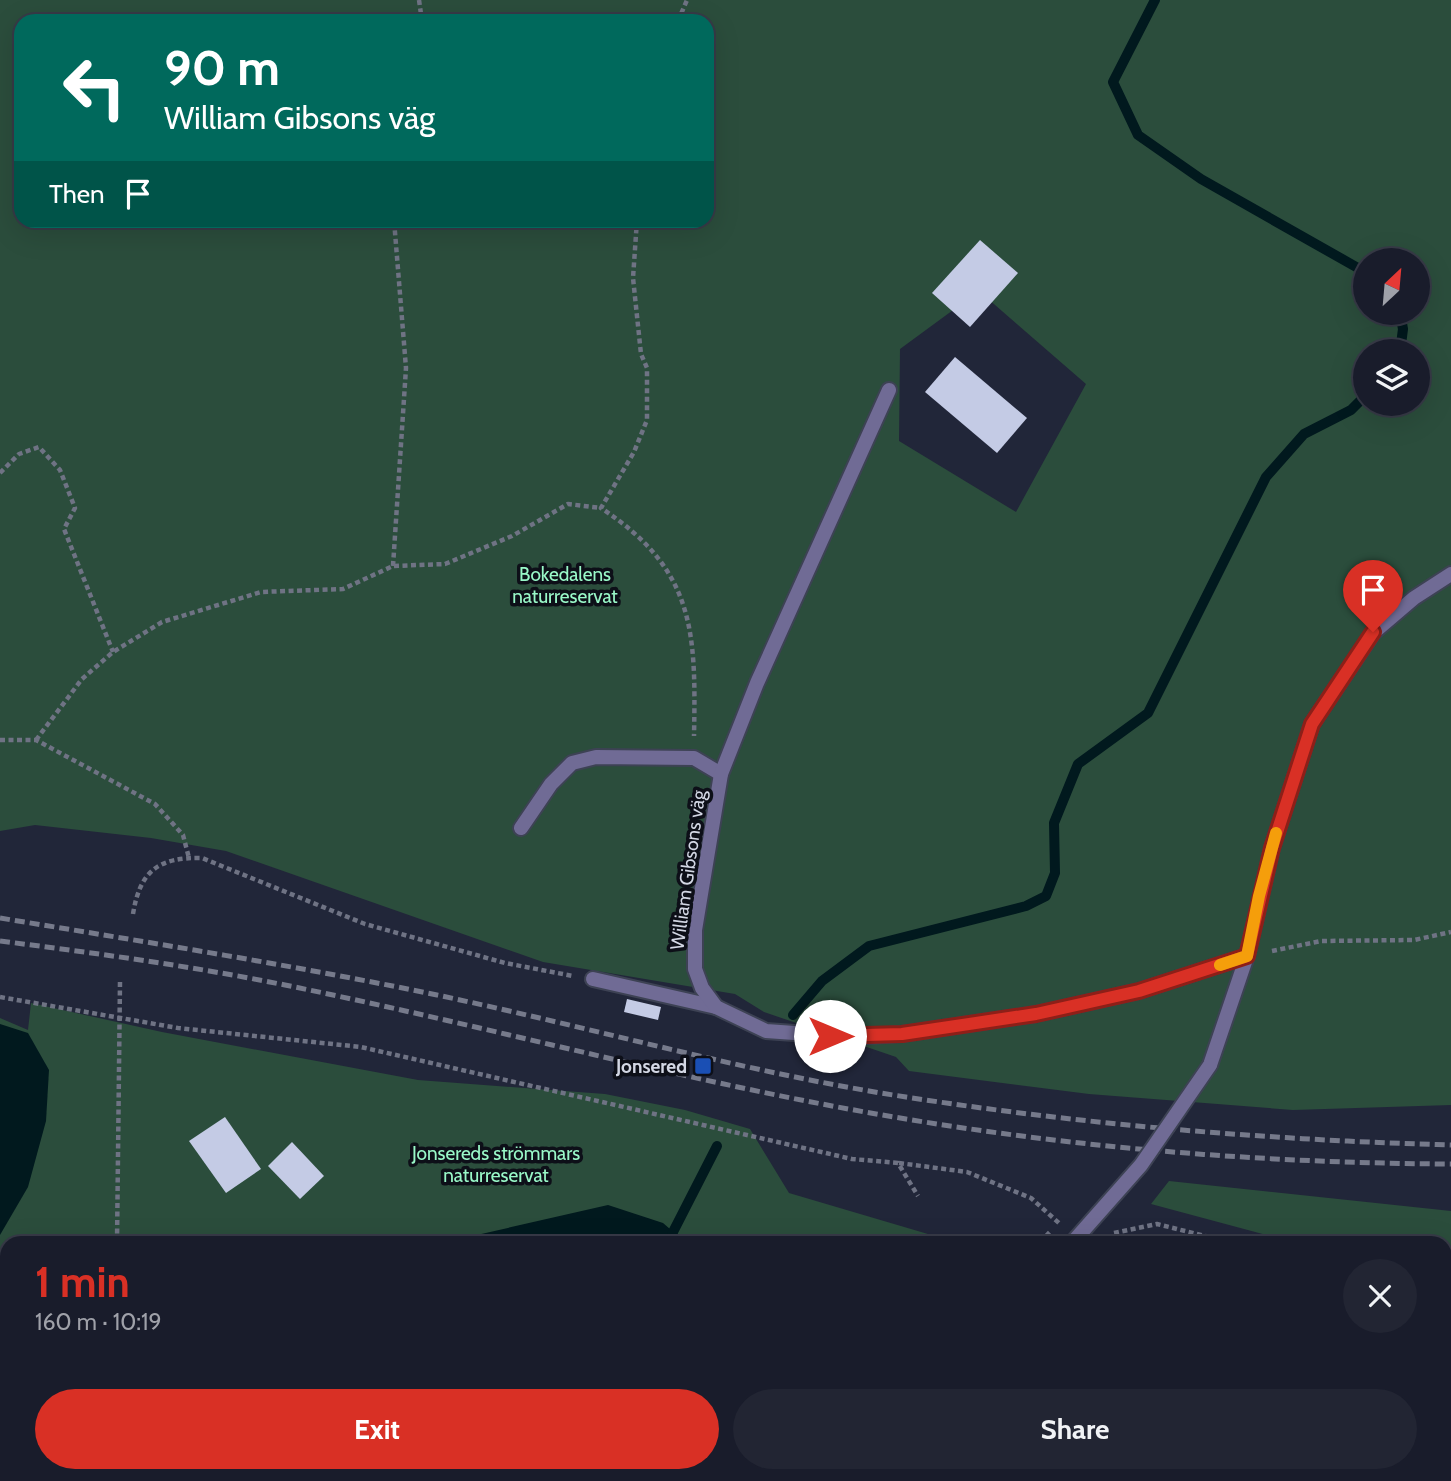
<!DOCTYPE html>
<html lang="en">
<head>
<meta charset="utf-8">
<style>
  :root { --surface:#191c2b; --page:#222533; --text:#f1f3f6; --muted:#9fa1a9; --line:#373a47; --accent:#d93025 }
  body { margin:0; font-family:Cabin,sans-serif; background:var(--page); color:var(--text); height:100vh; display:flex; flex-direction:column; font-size:26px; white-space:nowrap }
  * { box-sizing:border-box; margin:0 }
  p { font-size:23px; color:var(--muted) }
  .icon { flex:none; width:38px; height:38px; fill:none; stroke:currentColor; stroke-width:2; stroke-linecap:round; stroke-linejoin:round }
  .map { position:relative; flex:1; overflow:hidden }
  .details { position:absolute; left:0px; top:1236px; width:1452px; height:247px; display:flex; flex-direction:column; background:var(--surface); border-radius:21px 21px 0 0; box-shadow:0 7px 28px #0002,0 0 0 2px var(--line) }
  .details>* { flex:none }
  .hud { position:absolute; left:14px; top:14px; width:700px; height:214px; border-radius:21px; box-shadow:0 7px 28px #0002,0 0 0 2px var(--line); background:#00695c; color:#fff; overflow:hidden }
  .needle { width:46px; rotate:26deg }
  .fabs { position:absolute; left:1353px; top:248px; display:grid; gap:14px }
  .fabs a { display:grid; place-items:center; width:77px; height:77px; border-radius:50%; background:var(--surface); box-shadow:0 7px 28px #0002,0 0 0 2px var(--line); font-size:35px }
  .pin { position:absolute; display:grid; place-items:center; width:60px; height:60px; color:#fff; margin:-72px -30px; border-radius:50% 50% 50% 0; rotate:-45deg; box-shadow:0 0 7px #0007 }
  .pin .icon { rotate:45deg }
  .me { position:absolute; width:77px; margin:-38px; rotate:90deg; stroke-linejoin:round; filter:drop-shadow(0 0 5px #0008) }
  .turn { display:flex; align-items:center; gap:24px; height:147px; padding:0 35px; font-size:32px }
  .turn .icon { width:91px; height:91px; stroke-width:2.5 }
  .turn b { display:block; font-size:49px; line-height:60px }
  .then { display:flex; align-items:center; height:66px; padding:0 35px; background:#0003; gap:14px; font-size:26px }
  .round { display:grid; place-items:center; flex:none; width:74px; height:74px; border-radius:37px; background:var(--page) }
  .summary { display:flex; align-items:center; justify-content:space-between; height:119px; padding:0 35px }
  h1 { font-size:42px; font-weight:800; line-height:52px; color:var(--accent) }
  .button { display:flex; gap:14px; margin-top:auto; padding:14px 35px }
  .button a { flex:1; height:80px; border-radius:42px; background:var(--accent); color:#fff; font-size:28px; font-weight:800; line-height:80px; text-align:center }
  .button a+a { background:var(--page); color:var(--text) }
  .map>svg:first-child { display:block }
  .green { fill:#2b4d3c; fill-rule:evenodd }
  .water { fill:#01191e }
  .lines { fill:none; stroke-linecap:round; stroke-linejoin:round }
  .stream { stroke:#01191e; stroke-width:10 }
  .building { fill:#c4cbe5 }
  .service-casing { stroke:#3d4254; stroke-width:18 }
  .minor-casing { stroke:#3d4254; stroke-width:18 }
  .path { stroke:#6f7384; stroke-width:4.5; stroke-dasharray:5 3.5; stroke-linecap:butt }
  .service { stroke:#706b95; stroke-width:14 }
  .minor { stroke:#706b95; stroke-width:14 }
  .rail { stroke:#767a8b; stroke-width:5; stroke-dasharray:10 5; stroke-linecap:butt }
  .minor-bridge-casing { stroke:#3d4254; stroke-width:18; stroke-linecap:butt }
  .minor-bridge { stroke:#706b95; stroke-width:14 }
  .route-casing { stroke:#8d1f18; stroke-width:18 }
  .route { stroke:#d93025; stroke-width:12 }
  .slow { stroke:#f59e0b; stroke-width:12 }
  .transit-dot { fill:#1a4fb4; stroke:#0d0f18; stroke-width:2.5 }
  .labels { text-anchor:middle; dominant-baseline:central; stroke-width:7; stroke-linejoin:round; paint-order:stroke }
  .park-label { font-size:19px; fill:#99f8c8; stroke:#0d0f18 }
  .street-label { font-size:19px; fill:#d3d7e4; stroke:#0d0f18 }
  .poi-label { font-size:19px; font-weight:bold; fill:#d3d7e4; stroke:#0d0f18; text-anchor:end }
</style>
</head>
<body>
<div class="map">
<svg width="1451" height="1481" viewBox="0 0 1451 1481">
  <rect width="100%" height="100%" fill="#212639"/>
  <g class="green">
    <path d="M0,0H1451V1105L1293,1110L1089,1094L909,1071L896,1057L764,1012L735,994L543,962L226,851L151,838L35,825L0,831ZM21,21H707V220H21ZM1365,261H1418V313H1365ZM979,291L1086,384L1016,512L899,441L900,349ZM1365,352H1418V404H1365Z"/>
    <path d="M31,1003L162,1032L418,1080L605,1094L685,1110L750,1129L789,1193L955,1242H7V1475H272L267,1481H0V1018L28,1030Z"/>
    <path d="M1169,1181L1451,1211V1288L1446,1286V1242H1293L1151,1204Z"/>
  </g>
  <g class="water">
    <path d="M0,1024L28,1033L49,1070L46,1121L28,1187L0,1235Z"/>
    <path d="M608,1205L663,1223L685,1242H446Z"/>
    <path d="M1451,1410V1481H1203L1223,1475H1446V1411Z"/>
    <path d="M174,1475H292L287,1481H163Z"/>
    <path d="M589,1475H992L1008,1481H591Z"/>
  </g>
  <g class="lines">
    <g class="stream">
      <path d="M1155,0L1113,82L1138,135L1201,179L1365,272"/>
      <path d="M1400,313L1403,329L1400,352"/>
      <path d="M793,1015L822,981L869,946L1026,906L1046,896L1055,873L1054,823L1078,764L1148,713L1266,477L1304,434L1351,410L1365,396"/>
      <path d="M672,1242L673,1232L717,1146"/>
    </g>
  </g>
  <g class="building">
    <path d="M980,240L1018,273L970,327L932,293Z"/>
    <path d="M955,357L1027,418L997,453L925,392Z"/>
    <path d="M627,999L661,1007L658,1020L624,1012Z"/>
    <path d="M225,1117L261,1169L226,1193L189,1141Z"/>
    <path d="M292,1142L324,1176L300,1199L268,1166Z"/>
    <path d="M792,1475H855L854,1481H791Z"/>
  </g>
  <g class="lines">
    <defs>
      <g id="service">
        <path d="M521,828L551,784L572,763L596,757L694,758L721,774"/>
        <path d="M593,979L716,1007"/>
        <path d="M780,1481L781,1475"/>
      </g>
      <g id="minor">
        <path d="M889,390L757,683L721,774L695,930V969L702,988L716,1007L766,1031L851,1037L902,1034L1036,1014L1139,991L1247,956"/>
        <path d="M1210,1065L1247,956L1272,848L1312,724L1373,633L1414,598L1451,574"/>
        <path d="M984,1481L986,1475"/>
      </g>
    </defs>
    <use href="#service" class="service-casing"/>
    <use href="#minor" class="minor-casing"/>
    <g class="path">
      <path d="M419,0L422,21"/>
      <path d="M678,21L687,0"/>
      <path d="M637,220L633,278L641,354L647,368V420L634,452L601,508C695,570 696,631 694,736"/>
      <path d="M0,473L19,454L39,447L60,470L75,508L64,529L113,652"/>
      <path d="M393,566L406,368L394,220"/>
      <path d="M0,740H36L155,804L183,835L189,858"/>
      <path d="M36,740L82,679L113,652L162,622L261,592L343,589L393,566L445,564L512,536L568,504L601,508"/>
      <path d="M133,914C140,871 158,857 202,858L365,924L505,963L573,976"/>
      <path d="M1272,951L1321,941L1414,940L1451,932"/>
      <path d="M0,997L178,1028L361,1047L852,1159L898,1163L918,1196"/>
      <path d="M899,1163L967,1172L1031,1198L1060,1224"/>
      <path d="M1114,1233L1157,1224L1229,1242"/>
      <path d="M117,1242L120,982"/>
      <path d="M1040,1242L1051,1231"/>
      <path d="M1446,1310L1451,1312"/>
      <path d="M151,1475L153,1481"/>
      <path d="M1204,1475L1206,1481"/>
    </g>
    <use href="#service" class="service"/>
    <use href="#minor" class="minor"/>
    <g class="rail">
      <path d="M0,918C146,942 292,965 437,995C594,1028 748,1073 906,1097C1087,1125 1269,1140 1451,1145"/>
      <path d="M0,941C95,953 191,966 285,985C492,1027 698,1085 906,1119C1087,1149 1268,1163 1451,1164"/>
    </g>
    <defs>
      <path id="minor-bridge" d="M1073,1242L1141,1165L1210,1065"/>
    </defs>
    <use href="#minor-bridge" class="minor-bridge-casing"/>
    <use href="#minor-bridge" class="minor-bridge"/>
  </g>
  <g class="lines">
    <defs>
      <path id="route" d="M830,1036L902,1034L1036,1014L1139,991L1247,956L1272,848L1312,724L1373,632"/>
    </defs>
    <use href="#route" class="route-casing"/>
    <use href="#route" class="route"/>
    <path class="slow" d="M1220,965L1247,956L1259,896L1276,833"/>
  </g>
  <rect class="transit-dot" x="694" y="1057" width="18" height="18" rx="3.5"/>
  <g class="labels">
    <g class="park-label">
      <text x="565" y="574">Bokedalens<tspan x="565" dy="22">naturreservat</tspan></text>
      <text x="496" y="1153">Jonsereds strömmars<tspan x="496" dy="22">naturreservat</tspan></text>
    </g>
    <g class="street-label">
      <text transform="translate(688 870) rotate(-82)">William Gibsons väg</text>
    </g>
    <g class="poi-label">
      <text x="687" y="1066">Jonsered</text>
    </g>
  </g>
</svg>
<div class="fabs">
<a><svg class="needle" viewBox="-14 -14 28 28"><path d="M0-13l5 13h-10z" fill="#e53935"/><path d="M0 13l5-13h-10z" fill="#9fa1a9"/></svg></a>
<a><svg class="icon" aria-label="layers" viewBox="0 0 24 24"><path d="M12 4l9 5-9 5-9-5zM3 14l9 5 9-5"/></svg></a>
</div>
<div class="pin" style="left:1373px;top:632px;background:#d93025"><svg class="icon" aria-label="arrive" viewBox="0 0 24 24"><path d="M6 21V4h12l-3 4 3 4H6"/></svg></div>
<svg class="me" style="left:830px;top:1036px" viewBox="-20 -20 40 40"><circle r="19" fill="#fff"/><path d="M0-13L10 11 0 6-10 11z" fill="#d93025"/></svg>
<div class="hud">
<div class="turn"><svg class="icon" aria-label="left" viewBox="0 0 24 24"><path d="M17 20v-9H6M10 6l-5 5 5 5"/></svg><div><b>90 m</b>William Gibsons väg</div></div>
<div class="then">Then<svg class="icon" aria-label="arrive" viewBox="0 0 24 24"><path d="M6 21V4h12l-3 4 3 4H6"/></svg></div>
</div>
<section class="details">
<div class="summary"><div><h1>1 min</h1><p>160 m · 10:19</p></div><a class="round"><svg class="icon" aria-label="close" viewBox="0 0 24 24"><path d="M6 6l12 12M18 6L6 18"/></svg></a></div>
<div class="button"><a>Exit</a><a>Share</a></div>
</section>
</div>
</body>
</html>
